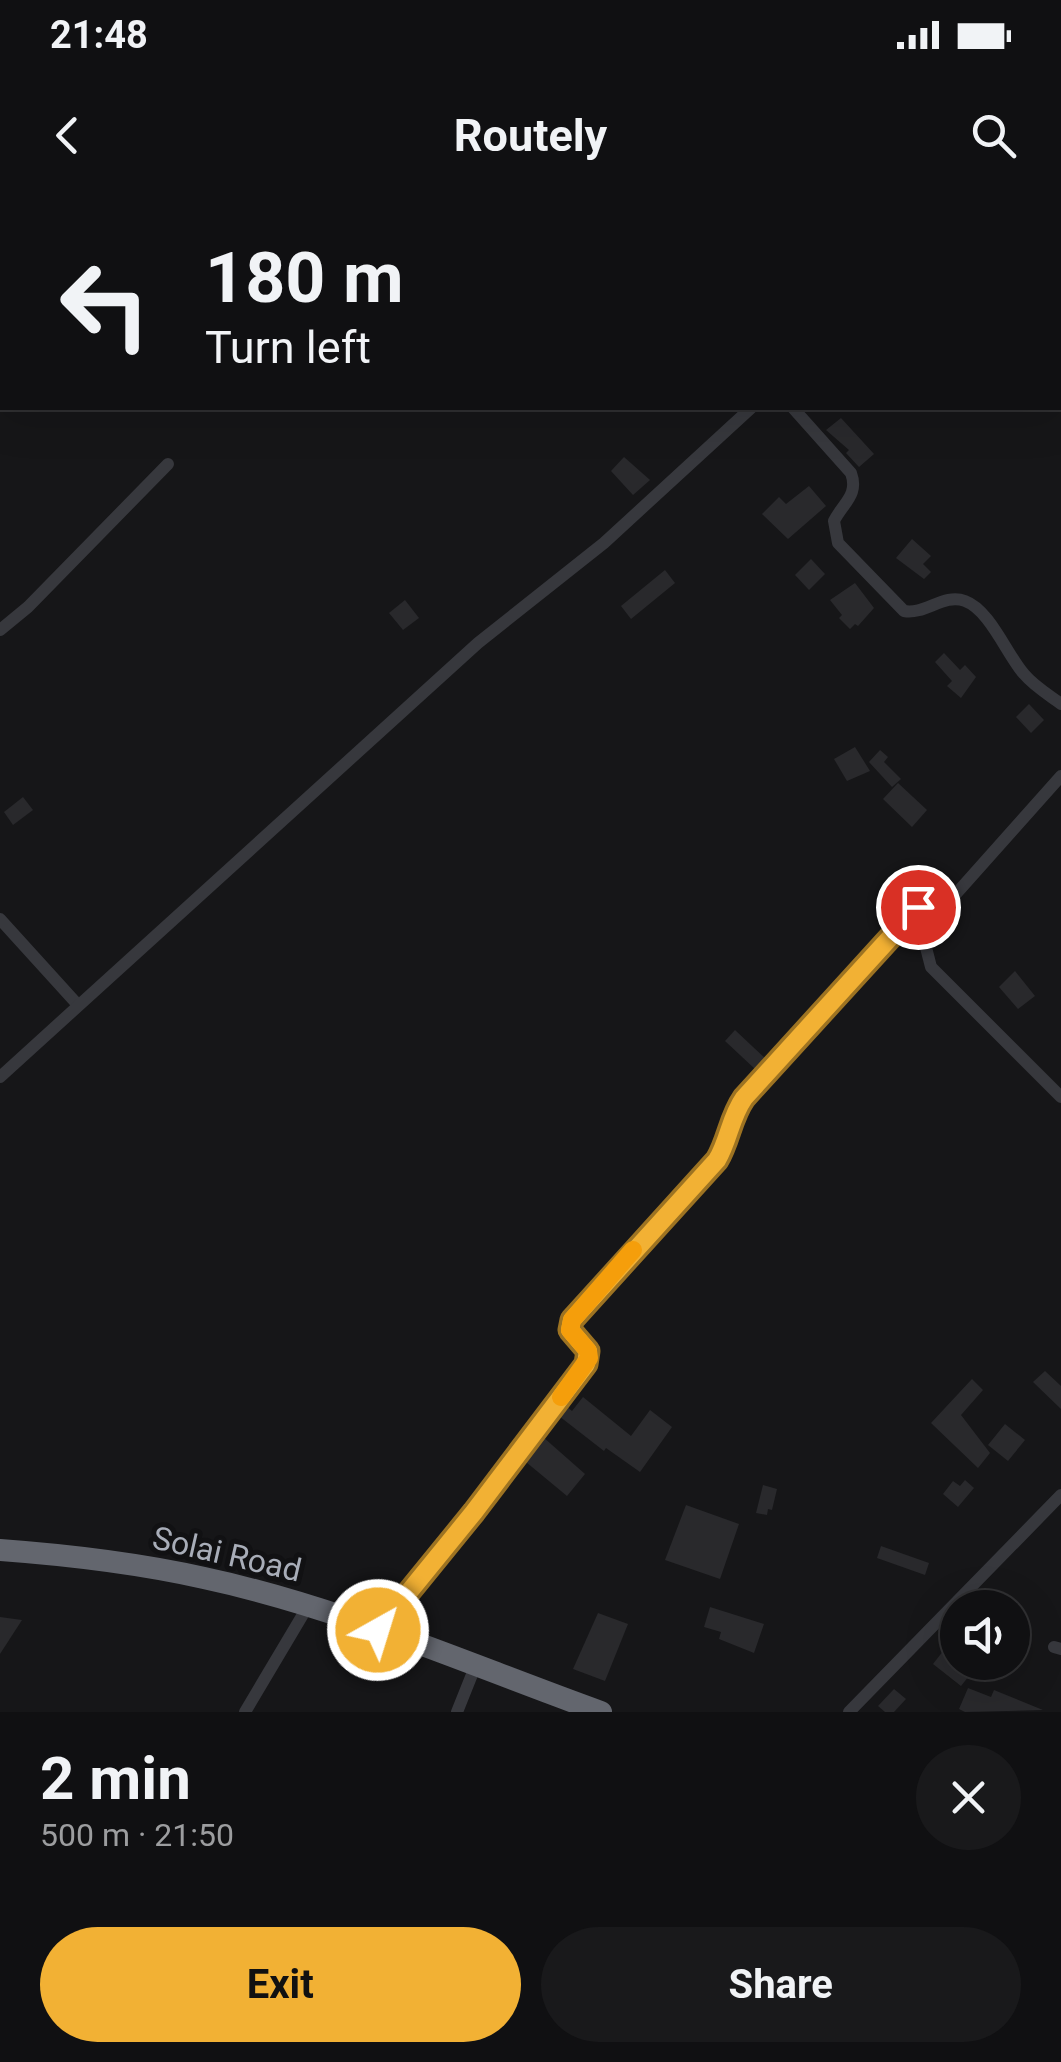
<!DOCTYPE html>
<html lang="en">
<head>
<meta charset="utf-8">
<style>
  :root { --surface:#101012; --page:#19191b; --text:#f1f3f6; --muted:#9c9d9f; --line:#303032; --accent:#f2b134 }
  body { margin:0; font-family:Roboto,sans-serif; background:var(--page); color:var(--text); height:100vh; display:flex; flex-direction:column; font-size:38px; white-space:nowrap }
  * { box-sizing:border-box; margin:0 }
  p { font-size:32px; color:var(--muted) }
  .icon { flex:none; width:55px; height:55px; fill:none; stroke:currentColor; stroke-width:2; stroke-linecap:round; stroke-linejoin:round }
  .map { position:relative; height:1512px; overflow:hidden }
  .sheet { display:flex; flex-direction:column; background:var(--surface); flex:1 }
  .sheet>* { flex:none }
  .guide { position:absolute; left:0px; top:0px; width:1062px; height:210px; box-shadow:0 10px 40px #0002,0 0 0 2px var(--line); background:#101012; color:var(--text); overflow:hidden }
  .fabs { position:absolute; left:940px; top:1390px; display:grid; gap:20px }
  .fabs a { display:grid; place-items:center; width:90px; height:90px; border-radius:50%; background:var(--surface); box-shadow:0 10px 40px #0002,0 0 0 2px var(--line); font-size:50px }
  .pin { position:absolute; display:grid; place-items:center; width:85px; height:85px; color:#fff; margin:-42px; border:5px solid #fff; border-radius:50%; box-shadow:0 2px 10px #0007 }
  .me { position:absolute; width:110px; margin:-55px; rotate:39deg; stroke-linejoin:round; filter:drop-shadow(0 0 8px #0008) }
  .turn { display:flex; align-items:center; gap:35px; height:210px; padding:0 40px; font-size:45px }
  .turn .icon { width:130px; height:130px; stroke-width:2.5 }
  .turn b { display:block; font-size:70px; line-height:85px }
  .round { display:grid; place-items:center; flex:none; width:105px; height:105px; border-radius:52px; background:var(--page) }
  .overview { display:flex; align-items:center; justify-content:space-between; height:170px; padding:0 40px }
  h1 { font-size:60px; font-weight:700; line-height:75px }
  .cta { display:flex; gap:20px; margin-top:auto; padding:20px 40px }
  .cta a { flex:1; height:115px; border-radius:60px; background:var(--accent); color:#111; font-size:40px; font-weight:700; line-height:115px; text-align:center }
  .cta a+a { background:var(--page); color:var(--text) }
  .status { display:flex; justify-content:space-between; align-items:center; height:70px; padding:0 50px; background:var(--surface); direction:ltr }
  .status svg { height:28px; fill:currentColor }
  header { display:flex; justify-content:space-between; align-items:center; height:130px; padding:0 40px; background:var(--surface); font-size:45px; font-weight:700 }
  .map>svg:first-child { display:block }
  .building { fill:#29292c }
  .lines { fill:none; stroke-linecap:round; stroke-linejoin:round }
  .street { stroke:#37383d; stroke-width:12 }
  .highway { stroke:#63666e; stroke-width:22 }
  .route-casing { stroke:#9d7322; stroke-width:25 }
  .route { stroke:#f2b134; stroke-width:18 }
  .slow { stroke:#f59e0b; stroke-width:18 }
  .labels { text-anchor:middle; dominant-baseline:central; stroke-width:10; stroke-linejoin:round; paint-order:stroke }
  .street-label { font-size:32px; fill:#a8adb8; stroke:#111113 }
</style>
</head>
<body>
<div class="status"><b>21:48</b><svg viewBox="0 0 49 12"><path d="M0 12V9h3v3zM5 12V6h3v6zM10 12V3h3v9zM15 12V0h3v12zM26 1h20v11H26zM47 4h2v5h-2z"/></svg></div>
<header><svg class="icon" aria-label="back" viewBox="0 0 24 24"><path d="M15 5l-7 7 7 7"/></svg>Routely<svg class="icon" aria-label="search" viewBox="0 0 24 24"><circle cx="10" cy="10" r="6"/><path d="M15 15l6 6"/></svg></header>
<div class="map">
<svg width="1061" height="1512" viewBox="0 0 1061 1512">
  <rect width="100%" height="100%" fill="#161618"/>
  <g class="building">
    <path d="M841,218L874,254L859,267L846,253L849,250L826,230Z"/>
    <path d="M624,257L650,280L633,295L611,271Z"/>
    <path d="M809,286L826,306L788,339L762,314L779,297L786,304Z"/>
    <path d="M912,339L931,356L923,364L931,372L924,379L896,358Z"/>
    <path d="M811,359L825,374L809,390L795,375Z"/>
    <path d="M665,370L675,383L631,419L621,406Z"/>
    <path d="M855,383L874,408L858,426L855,424L850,429L839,418L842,415L830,400Z"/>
    <path d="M405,400L419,418L403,430L389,413Z"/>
    <path d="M944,453L960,470L965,465L976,477L961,498L947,486L952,481L935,462Z"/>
    <path d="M1029,504L1044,520L1031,533L1016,517Z"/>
    <path d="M855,547L870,571L847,581L834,559Z"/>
    <path d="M880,550L888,557L884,562L901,579L892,587L869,562Z"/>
    <path d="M898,583L927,610L912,627L883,599Z"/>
    <path d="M23,597L33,610L13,625L4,612Z"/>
    <path d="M1015,771L1035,796L1018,809L999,787Z"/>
    <path d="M735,830L766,859L756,870L725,841Z"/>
    <path d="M1045,1171L1061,1186V1209L1033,1182Z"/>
    <path d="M972,1179L983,1190L961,1215L990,1253L978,1268L931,1223Z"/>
    <path d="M583,1197L631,1236L650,1210L672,1227L640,1272L606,1248L604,1251L559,1216L566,1206L572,1211Z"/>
    <path d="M1005,1224L1025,1240L1008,1261L988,1245Z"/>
    <path d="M543,1237L585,1274L567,1296L526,1262Z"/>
    <path d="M965,1280L974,1288L958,1307L943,1294L953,1281L960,1286Z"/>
    <path d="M763,1285L777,1289L772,1310L768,1309L767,1315L756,1313Z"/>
    <path d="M686,1305L739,1324L720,1379L665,1360Z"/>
    <path d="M881,1346L929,1363L925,1375L877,1358Z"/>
    <path d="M710,1407L764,1424L754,1453L719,1439L721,1432L704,1427Z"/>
    <path d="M598,1413L628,1424L605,1481L573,1469Z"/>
    <path d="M0,1417L22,1420L0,1454Z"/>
    <path d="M958,1432V1462H980L961,1486L933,1464Z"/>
    <path d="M968,1488L991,1497L994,1490L1043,1510L965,1512L959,1509Z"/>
    <path d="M894,1489L906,1499L894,1512H885L878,1506Z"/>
  </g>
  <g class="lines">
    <g class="street">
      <path d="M1016,0L1018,2"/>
      <path d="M185,2L188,0"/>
      <path d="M983,2L986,0"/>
      <path d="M1060,49L1061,50"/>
      <path d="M0,165L2,163"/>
      <path d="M793,208L851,273C859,295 843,303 834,321L838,343L904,411C925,415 944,393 965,401C990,410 1007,455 1024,474C1034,486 1049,495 1061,504"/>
      <path d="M0,430L28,407L168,264"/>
      <path d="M1061,576L922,732L931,767L1061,897"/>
      <path d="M0,719L78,805"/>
      <path d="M0,877L478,443L604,343L751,208"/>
      <path d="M378,1430L586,1165L588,1151L570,1131C571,1105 692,987 717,960C729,940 730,918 744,898L918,707"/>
      <path d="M1054,1447L1061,1449"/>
      <path d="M245,1512L308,1406"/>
      <path d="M457,1512L475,1467"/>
      <path d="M849,1512L1061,1295"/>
    </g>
    <path class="highway" d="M0,1350C68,1355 137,1363 204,1378C340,1407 470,1465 601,1512"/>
  </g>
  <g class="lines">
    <defs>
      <path id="route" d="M378,1430L474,1312L586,1164L588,1151L570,1130L572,1120L717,960C729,940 730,918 744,898L918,707"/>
    </defs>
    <use href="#route" class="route-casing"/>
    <use href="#route" class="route"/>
    <path class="slow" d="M561,1197L589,1158L588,1151L570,1130L572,1120L633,1050"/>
  </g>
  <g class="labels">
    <g class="street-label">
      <text transform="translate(227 1354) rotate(13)">Solai Road</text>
    </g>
  </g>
</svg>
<div class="fabs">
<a><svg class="icon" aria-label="sound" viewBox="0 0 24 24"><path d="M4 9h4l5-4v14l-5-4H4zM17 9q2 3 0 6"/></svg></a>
</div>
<div class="pin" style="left:918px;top:707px;background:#d93025"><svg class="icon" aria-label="arrive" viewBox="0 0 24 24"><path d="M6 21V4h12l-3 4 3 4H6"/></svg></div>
<svg class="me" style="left:378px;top:1430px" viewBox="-20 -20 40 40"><circle r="17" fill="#f2b134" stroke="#fff" stroke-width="3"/><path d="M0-11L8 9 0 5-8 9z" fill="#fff"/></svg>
<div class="guide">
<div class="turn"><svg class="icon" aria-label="left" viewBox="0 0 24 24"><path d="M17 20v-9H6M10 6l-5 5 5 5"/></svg><div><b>180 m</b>Turn left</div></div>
</div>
</div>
<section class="sheet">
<div class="overview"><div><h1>2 min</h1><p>500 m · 21:50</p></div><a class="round"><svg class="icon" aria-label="close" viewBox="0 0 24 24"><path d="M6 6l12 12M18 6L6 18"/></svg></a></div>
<div class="cta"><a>Exit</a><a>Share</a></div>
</section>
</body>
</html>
